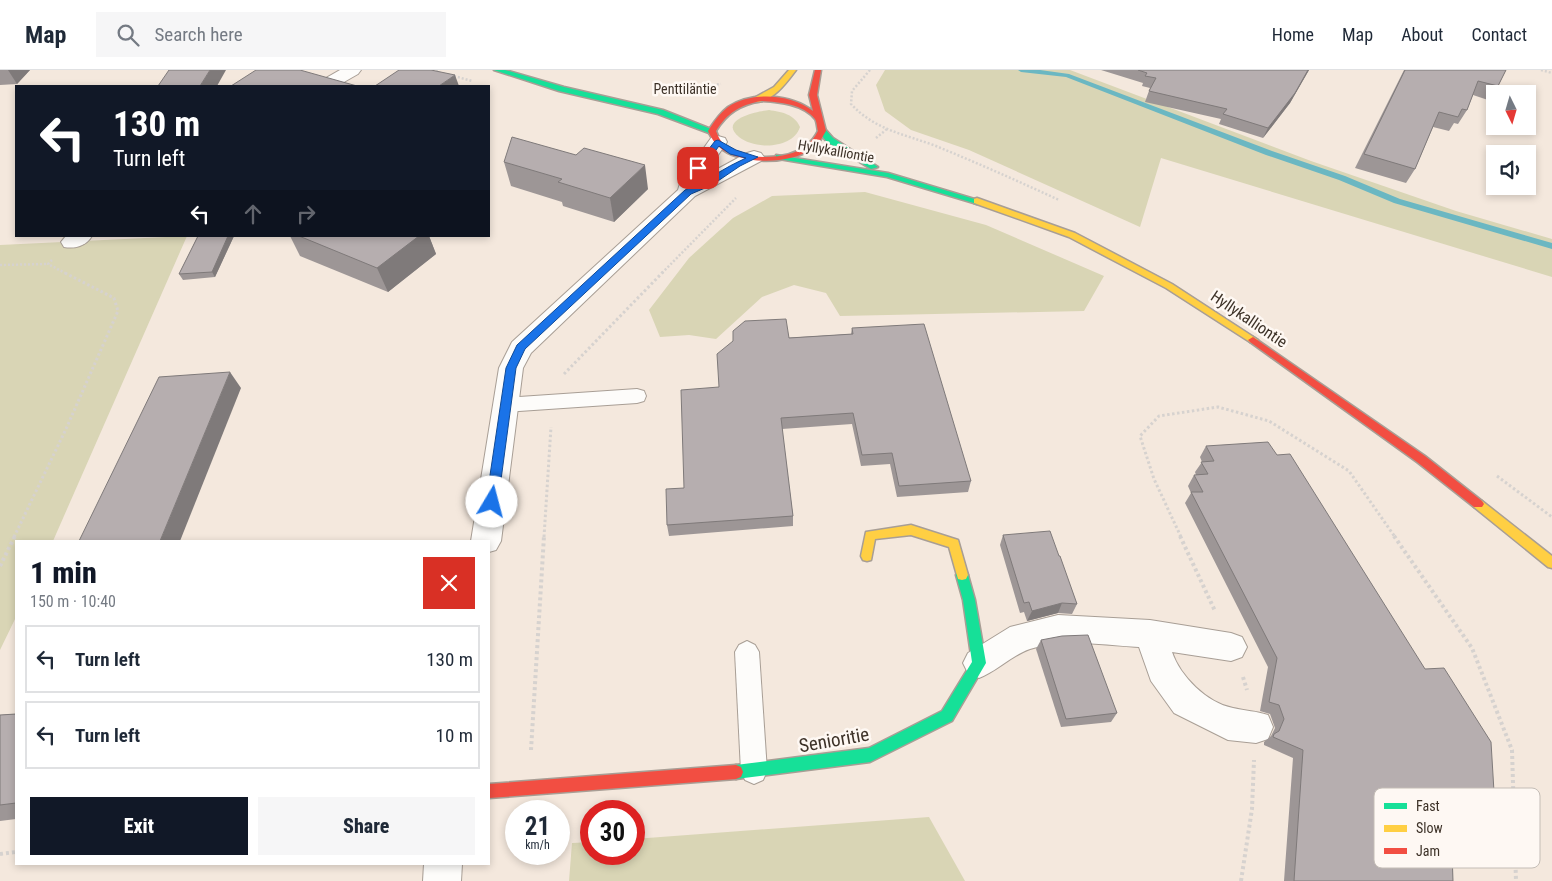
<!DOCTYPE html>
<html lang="en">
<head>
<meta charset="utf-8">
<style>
  :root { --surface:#fff; --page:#f6f6f7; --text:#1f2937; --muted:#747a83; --line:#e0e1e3; --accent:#111827 }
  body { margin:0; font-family:"Roboto Condensed",sans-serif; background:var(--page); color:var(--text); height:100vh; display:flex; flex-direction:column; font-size:19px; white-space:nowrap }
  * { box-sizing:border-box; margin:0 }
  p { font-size:16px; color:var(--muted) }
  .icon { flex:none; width:28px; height:28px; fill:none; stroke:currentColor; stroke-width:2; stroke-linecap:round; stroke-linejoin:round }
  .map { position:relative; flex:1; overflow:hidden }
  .sheet { position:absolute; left:15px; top:470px; width:475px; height:325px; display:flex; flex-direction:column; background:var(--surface); border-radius:0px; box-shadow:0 2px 8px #0003 }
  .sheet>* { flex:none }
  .banner { position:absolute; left:15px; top:15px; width:475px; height:152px; border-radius:0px; box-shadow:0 2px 8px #0003; background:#111827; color:#fff; overflow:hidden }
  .needle { width:32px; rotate:175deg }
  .fabs { position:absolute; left:1486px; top:15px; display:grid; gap:10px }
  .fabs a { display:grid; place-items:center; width:50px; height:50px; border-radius:0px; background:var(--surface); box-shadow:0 2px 8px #0003; font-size:25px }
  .speed { position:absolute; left:505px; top:730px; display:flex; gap:10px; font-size:25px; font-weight:700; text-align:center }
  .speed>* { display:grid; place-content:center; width:65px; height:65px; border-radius:50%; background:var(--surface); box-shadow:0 2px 8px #0003; line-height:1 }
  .speed small { font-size:12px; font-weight:400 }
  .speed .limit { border:8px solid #d22; background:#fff; color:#111 }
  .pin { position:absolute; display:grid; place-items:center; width:42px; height:42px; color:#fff; margin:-21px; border-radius:10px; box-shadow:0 2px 8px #0006 }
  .me { position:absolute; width:55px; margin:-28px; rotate:8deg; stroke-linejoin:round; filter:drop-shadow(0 0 4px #0008) }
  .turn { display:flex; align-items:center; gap:18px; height:105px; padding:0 15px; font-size:22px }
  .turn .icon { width:65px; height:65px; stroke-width:2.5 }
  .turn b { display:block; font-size:35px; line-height:42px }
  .lanes { display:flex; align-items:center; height:48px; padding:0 15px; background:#0003; justify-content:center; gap:25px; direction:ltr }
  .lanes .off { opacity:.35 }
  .round { display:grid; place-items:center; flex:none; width:52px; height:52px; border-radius:0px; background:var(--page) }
  .head { display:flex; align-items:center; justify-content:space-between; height:85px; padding:0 15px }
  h1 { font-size:30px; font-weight:800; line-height:38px; color:var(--accent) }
  .button { display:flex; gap:10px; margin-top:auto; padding:10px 15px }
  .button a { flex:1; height:58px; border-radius:0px; background:var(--accent); color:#fff; font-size:20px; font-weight:800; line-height:58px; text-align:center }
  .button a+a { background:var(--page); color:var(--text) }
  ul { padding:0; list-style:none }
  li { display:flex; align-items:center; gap:15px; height:68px; margin:0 10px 8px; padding:0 5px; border:2px solid var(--line); border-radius:0px }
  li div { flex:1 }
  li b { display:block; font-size:19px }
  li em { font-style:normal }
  header { display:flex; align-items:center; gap:30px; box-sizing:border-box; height:70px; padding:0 25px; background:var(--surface); border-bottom:1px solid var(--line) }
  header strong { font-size:24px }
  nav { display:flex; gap:28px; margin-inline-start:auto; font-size:18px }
  .search { width:350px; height:45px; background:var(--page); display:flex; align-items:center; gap:12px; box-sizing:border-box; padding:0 18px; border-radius:0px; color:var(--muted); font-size:19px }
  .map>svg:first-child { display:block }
  .green { fill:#d9d5b5 }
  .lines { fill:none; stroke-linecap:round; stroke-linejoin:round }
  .stream { fill:#6bb7c2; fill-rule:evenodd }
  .lane-casing { stroke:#a89e95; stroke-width:2 }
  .street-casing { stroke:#a89e95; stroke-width:2 }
  .fast-casing { stroke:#a89e95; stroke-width:3 }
  .slow-casing { stroke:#a89e95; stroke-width:3 }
  .jam-casing { stroke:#a89e95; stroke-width:3 }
  .path-far2 { stroke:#d6d2cf; stroke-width:2.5; stroke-dasharray:2 2; stroke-linecap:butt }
  .path-far1 { stroke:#d6d2cf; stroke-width:3; stroke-dasharray:2.5 2.5; stroke-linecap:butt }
  .path { stroke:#d6d2cf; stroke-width:4; stroke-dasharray:3 3; stroke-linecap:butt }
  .lane { fill:#fdfcfa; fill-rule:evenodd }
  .street { fill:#fdfcfa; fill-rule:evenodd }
  .fast { fill:#16e098; fill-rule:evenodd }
  .slow { fill:#ffcf43; fill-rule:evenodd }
  .jam { fill:#f24e42; fill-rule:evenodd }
  .wall { fill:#9d9696 }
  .shaded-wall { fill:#7f7a7a }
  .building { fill:#b6aeaf; stroke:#7f7a7a }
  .route { fill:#1a73e8; stroke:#114b97 }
  .labels { text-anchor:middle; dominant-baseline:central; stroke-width:5; stroke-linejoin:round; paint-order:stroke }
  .far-street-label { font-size:14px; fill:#3d3228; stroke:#fef8f3 }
  .street-label { font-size:16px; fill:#3d3228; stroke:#fef8f3 }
  .near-street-label { font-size:19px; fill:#3d3228; stroke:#fef8f3 }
  .key { fill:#fef8f3; stroke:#c4bdb6; stroke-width:1 }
  .key-label { font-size:14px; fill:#3d3228 }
</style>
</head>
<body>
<header>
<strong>Map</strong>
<div class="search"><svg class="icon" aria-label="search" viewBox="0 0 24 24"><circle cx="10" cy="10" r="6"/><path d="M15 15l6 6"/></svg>Search here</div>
<nav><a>Home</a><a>Map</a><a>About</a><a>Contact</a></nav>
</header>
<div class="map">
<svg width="1552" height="811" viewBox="0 0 1552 811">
  <rect width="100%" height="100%" fill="#f4e8dd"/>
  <g class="green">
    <path d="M885,0H1070L1311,91L1456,141L1552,169V207L1161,88L1140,157L969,80L911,60L885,41L876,15Z"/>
    <path d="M769,40C782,42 794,44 800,57C793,79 755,80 739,67C717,49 759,41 769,40Z"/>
    <path d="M865,122L986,155L1104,206L1084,241L840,246L826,223L794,215L762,227L716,269L689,265L660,267L649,240L689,188L733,148L772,126Z"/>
    <path d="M187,166L53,471H16V547L0,580V175Z"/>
    <path d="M929,747L965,811H569L572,773L591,772V784H634V769Z"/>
  </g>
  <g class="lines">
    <path class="stream" d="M1018,0H1040L1069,4L1272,81L1345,106L1400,129L1552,173V179L1394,133L1339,110L1266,85L1066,7L1021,2Z"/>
    <defs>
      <g id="lane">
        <path d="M637,319L644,321L646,326L644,331L637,333L506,342L499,340L497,335L499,330L506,328Z"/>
        <path d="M747,571L755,575L759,582L767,701L763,710L754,714L745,710L741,701L735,582L739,575Z"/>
      </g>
      <g id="street">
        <path d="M340,0H361L358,4L337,16H316L319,12Z"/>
        <path d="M718,66L725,68L727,72L703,107L747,83L754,81L761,83L764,87L761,91L695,126L531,283L523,298L501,471L496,480L489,482V471H471L499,298L512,272L678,120L681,110L711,68Z"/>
        <path d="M66,166H92C86,176 75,179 64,177L61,172Z"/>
        <path d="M1058,545L1150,550L1231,563L1242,567L1247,577L1242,587L1231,591L1172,582C1180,606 1207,633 1233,638C1246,641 1256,641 1268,645L1273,657L1268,669L1256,673L1228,670L1174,643L1151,611L1139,577C1103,575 1064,568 1030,579C1012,585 997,601 979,608L968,603L963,593L968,583L1010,557Z"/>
        <path d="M424,794H462L461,811H423Z"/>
      </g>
      <g id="fast">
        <path d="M494,0H505L564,17L663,40L716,61L709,63L658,44L559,21Z"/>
        <path d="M819,59H825L833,68L878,97L871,99L827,72L818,61Z"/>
        <path d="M776,85L888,103L981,131L977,134L887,107L779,89H776Z"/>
        <path d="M962,500L966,501L968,505L975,530L986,593L952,651L870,692L736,709L731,707L729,702L731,697L736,695L869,678L942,641L972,592L963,530L956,505L958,501Z"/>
      </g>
      <g id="slow">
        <path d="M789,0H796C787,12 772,33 754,32V28L774,17Z"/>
        <path d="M977,128L1075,163L1172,214L1258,270L1253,273L1250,272L1166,218L1069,167L974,133V129Z"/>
        <path d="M1478,429L1482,431L1552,486V498L1548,497L1474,437L1472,434L1474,431Z"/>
        <path d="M911,455L958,470L968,505L966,509L962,510L958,509L949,477L911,465L875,469L871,490L867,491L863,490L861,486L866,462Z"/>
      </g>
      <g id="jam">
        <path d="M815,0H821L817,25L826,61C822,68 818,75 811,79C790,95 739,95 719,77C714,73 711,67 708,61C714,52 719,44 728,37C752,21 791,24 813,41L809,25ZM761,31C779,32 803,34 815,49C817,52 817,58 818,61C815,67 811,72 806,76C786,91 743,91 724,74C720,71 718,66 716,61C727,43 740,35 761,31Z"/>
        <path d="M1253,267L1425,386L1482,431L1484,434L1482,437H1474L1417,392L1250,272L1248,270Z"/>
        <path d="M736,695L741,697L743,702L741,707L736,709L489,728V714Z"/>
      </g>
    </defs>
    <use href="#lane" class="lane-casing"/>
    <use href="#street" class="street-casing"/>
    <use href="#fast" class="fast-casing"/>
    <use href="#slow" class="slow-casing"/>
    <use href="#jam" class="jam-casing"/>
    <g class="path-far2">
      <path d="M432,0L440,2"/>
      <path d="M870,0L852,21L851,34C875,60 904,64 936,76C977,93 1018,111 1059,130"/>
      <path d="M1541,0L1552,3"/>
      <path d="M454,6L472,11"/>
      <path d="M665,16L699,17L721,14"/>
      <path d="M876,68L887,59"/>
      <path d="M52,190L48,194L65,203"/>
      <path d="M0,195L48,194"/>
      <path d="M662,203L736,128"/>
    </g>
    <g class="path-far1">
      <path d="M564,304L663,202"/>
      <path d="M1497,406L1552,447"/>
      <path d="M14,467L66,359L118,241L114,228L63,202"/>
      <path d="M544,467L551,357"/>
      <path d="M1181,467L1154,409L1140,366L1159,346L1218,337L1269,351L1349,401L1395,467"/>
    </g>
    <g class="path">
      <path d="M1180,466L1215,541"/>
      <path d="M1394,466L1472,578L1512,680L1516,811"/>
      <path d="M0,496L15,466"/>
      <path d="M1243,607L1247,620"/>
      <path d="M531,680L544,466"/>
      <path d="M0,784L16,782"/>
      <path d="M1241,811L1252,739L1254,690"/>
    </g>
    <use href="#lane" class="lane"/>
    <use href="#street" class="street"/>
    <use href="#fast" class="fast"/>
    <use href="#slow" class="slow"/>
    <use href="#jam" class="jam"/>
  </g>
  <g class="wall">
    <path d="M0,0H30L17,14L0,15Z"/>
    <path d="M1101,0H1309L1290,33L1263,68L1219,54L1221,49L1145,32L1150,18L1142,16L1143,13Z"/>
    <path d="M1404,0H1506L1498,16L1488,30L1473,25L1467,40L1458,54L1454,53L1449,61L1433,57L1415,99L1406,113L1355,98Z"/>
    <path d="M504,92L648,119L614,152L563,136L562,132L511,116Z"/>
    <path d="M198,166H234L215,207L183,210L179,204Z"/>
    <path d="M290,166H429L436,184L388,222L300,186Z"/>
    <path d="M852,258L971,411L968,422L897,427L890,394L861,396L852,354L782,359L793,446V456L669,466L667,455L684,418L719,317L733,271L851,264Z"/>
    <path d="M1206,376L1497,771L1482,778L1451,766L1453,811H1284L1293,688L1264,675V672L1271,666L1275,658L1270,644L1260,641L1268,597L1185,433L1191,423L1188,416L1194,405H1196L1195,402L1202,392L1200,387Z"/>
    <path d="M1003,465L1059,486L1077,534L1072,544L1058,543L1027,551L1024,542L1020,543L1000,475Z"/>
    <path d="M1041,570L1117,643L1111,652L1061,657L1036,579Z"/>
    <path d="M16,644V749L0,751V645Z"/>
  </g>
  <g class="shaded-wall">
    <path d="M8,0H30L17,14Z"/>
    <path d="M210,0H226L217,16H200Z"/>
    <path d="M1308,0H1309L1290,33L1263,68L1268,58Z"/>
    <path d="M455,5L459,16H439Z"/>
    <path d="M645,95L648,119L614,152L610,128Z"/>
    <path d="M228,166H234L215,207L212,202Z"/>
    <path d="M416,166H429L436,184L388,222L377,198Z"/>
    <path d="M230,302L241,318L180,471H160Z"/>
    <path d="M1062,533L1058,543L1027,551L1032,541Z"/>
  </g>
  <g class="building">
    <path d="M169,0H210L200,16H158Z"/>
    <path d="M256,0H300L357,16H231Z"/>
    <path d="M399,0H431L455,5L439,16H375Z"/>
    <path d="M1138,0H1308L1295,23L1268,58L1223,44L1227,39L1149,21L1156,8L1145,6L1147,3Z"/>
    <path d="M1405,0H1506L1498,16L1478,11L1467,40L1462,39L1458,47L1439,42L1415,99L1364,84Z"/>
    <path d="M512,67L576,85L584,78L645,95L610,128L558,112L562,109L504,92Z"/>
    <path d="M198,166H228L212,202L179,204Z"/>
    <path d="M299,166H419L377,198Z"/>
    <path d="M786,249L789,268L853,264L852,258L924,254L971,411L899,416L892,383L862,385L853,343L781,348L793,446L667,455L666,419L684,418L681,320L719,317L717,284L733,271V261L745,251Z"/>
    <path d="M230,302L160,471H79L159,307Z"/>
    <path d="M1268,372L1277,385L1290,384L1425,599L1444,598L1491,672L1497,771L1451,753L1453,811H1294L1303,680L1273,667L1274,664L1279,661L1284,649L1279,635L1269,632L1277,588L1191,422H1203L1194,405L1208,404L1201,392L1214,391L1206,376Z"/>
    <path d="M1050,461L1059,486H1060L1077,534L1062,533L1032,541L1029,532L1024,533L1003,465Z"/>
    <path d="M1088,565L1117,643L1066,649L1041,570L1062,566Z"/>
    <path d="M16,644V733L0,735V645Z"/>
  </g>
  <path class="route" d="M718,70L736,80L758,87L740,96L712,115L691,124L525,279L516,298L498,432L496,436H488L486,432L506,298L517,275L685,120C707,111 725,97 746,88L730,84L719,76L701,100H695V97L715,71Z"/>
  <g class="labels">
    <g class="far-street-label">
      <text x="685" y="19">Penttiläntie</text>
      <text transform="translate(836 81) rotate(10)">Hyllykalliontie</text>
    </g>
    <g class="street-label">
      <text transform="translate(1249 249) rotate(34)">Hyllykalliontie</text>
    </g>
    <g class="near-street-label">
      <text transform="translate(834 670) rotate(-10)">Senioritie</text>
    </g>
  </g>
  <rect x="1374" y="718" width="166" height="80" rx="8" class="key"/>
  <rect x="1384" y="733" width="23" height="6" fill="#16e098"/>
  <rect x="1384" y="755" width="23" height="7" fill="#ffcf43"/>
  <rect x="1384" y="778" width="23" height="6" fill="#f24e42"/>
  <g class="key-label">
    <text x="1416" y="741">Fast</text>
    <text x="1416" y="763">Slow</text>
    <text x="1416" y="786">Jam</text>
  </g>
</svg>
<div class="fabs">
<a><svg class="needle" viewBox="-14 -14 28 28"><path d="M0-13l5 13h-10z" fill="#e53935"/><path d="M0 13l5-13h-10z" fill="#747a83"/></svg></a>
<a><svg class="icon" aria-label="sound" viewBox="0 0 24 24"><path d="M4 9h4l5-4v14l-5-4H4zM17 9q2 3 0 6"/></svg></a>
</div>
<div class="speed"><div>21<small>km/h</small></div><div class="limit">30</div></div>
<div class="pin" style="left:698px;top:98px;background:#d93025"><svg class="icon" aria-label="arrive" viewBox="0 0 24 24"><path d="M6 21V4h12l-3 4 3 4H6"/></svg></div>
<svg class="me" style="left:492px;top:432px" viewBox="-20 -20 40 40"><circle r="19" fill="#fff"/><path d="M0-13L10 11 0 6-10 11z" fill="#1a73e8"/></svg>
<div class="banner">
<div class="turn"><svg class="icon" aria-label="left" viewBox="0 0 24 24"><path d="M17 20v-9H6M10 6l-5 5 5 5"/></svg><div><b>130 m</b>Turn left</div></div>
<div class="lanes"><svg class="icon" aria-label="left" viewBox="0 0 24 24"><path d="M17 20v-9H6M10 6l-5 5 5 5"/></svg><svg class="icon off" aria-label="ahead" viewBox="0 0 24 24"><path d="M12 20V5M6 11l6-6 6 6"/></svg><svg class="icon off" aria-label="right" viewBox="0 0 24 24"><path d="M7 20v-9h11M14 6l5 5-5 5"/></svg></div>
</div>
<section class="sheet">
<div class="head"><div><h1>1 min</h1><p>150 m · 10:40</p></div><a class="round" style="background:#d93025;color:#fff"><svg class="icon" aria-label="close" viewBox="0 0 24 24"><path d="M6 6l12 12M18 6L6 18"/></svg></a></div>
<ul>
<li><svg class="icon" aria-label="left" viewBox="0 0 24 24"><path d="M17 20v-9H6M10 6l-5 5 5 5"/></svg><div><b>Turn left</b></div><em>130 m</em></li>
<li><svg class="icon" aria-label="left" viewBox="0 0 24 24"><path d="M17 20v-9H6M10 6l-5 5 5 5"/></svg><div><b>Turn left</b></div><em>10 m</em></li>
</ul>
<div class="button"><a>Exit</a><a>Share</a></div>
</section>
</div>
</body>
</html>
